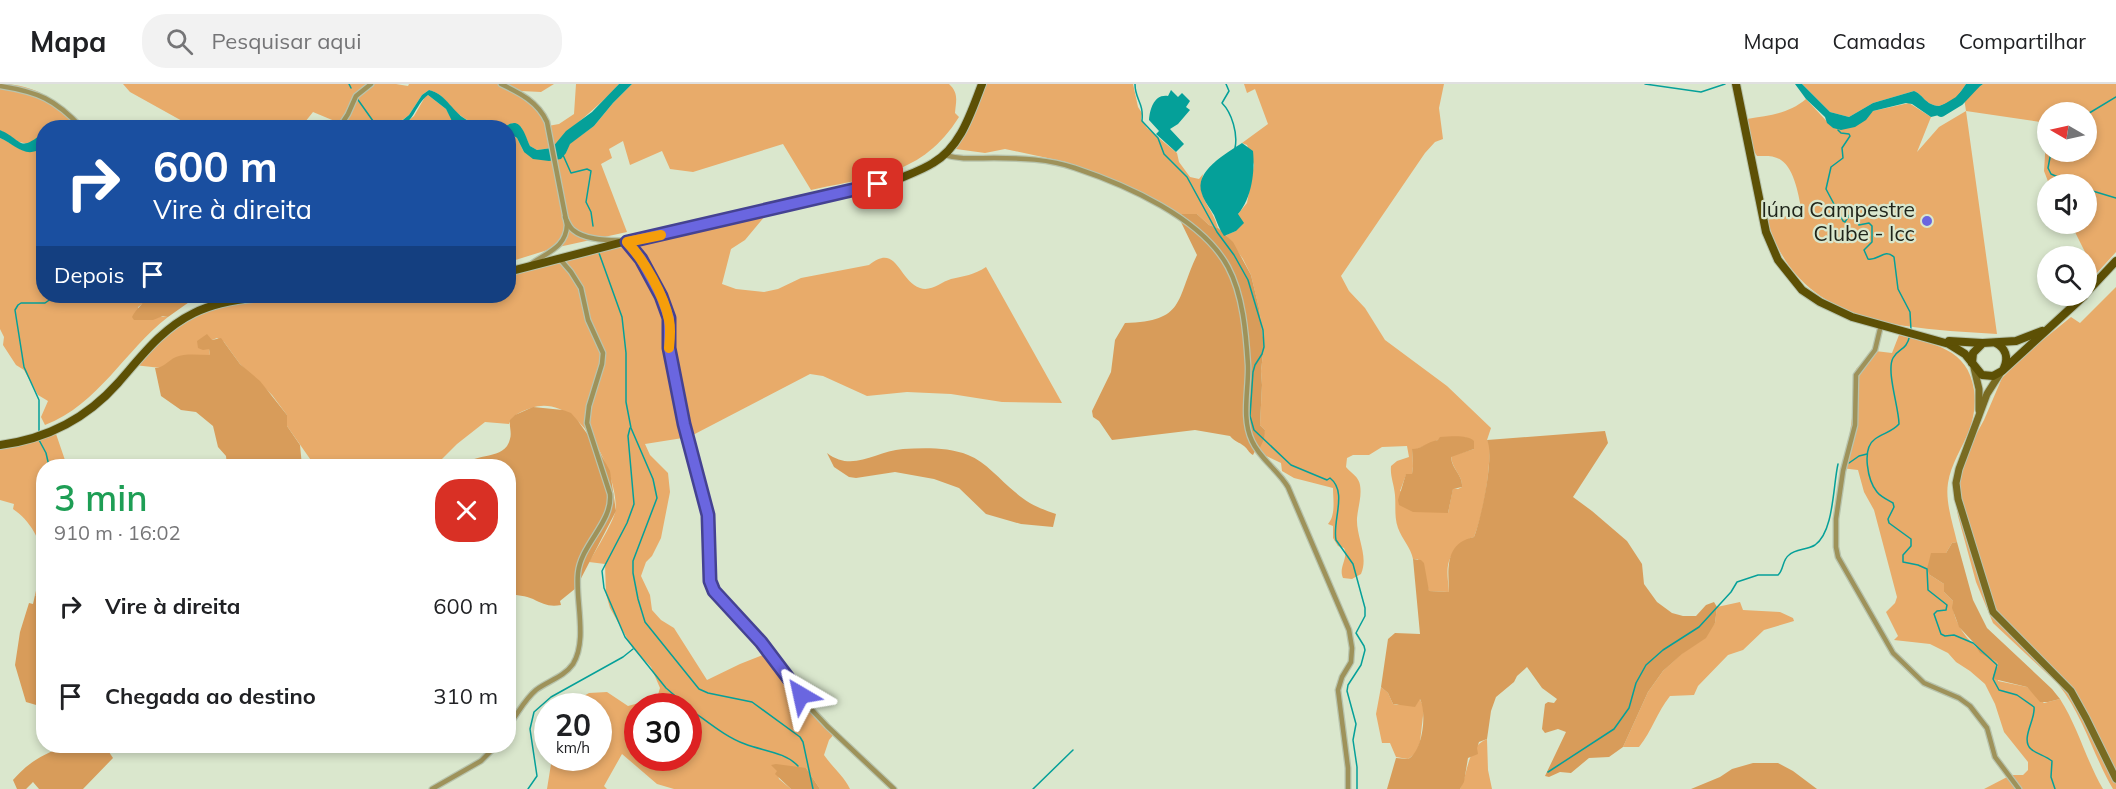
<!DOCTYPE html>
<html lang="pt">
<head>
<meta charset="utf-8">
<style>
  :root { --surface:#fff; --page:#f2f2f2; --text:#202124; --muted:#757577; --line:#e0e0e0 }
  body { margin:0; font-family:Mulish,sans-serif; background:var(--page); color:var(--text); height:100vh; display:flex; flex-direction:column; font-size:22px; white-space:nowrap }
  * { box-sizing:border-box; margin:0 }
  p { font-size:20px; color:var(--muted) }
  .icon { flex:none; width:33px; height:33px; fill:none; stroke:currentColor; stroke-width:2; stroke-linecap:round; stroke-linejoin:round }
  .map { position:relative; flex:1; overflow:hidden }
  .side { position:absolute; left:36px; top:375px; width:480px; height:294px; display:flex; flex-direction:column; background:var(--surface); border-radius:24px; box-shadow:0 3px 9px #0003 }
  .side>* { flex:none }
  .top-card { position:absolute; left:36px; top:36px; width:480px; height:183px; border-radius:24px; box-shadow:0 3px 9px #0003; background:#1a4fa0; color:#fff; overflow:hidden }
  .needle { width:39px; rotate:279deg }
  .controls { position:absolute; left:2037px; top:18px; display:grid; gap:12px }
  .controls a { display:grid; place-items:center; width:60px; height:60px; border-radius:50%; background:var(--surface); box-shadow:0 3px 9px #0003; font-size:30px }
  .speed { position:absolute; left:534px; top:609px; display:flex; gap:12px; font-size:30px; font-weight:700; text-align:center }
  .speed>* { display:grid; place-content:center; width:78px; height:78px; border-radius:50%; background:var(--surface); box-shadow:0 3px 9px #0003; line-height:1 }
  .speed small { font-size:15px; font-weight:400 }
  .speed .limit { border:9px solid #d22; background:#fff; color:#111 }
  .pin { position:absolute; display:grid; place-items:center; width:51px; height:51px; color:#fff; margin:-26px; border-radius:12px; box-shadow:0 3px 9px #0006 }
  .me { position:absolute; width:66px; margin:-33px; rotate:324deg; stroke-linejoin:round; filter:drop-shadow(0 0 4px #0008) }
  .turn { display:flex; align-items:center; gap:21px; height:126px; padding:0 18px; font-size:27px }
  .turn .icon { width:78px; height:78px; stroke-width:2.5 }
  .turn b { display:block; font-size:42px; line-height:51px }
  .then { display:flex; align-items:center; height:57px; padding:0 18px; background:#0003; gap:12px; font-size:22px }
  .round { display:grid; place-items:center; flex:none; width:63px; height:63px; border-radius:24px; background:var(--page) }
  .headline { display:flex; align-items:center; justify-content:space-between; height:102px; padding:0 18px }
  h1 { font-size:36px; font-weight:600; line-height:45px; color:#1e9e55 }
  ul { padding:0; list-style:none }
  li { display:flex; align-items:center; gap:18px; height:90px; padding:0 18px }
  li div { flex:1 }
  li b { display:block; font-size:22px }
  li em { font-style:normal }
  header { display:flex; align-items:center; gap:36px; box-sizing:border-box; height:84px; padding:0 30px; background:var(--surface); border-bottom:2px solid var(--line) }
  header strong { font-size:28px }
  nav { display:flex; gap:33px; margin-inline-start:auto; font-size:21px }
  .search { width:420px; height:54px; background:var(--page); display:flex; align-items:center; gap:15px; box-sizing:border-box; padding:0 21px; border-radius:24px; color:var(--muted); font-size:22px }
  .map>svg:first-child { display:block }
  .green { fill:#e8ab6a; fill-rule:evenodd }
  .forest { fill:#d89c5a }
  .water { fill:#05a099 }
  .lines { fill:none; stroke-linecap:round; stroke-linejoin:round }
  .stream { stroke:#05a099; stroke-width:1.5 }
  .river { stroke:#05a099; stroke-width:10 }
  .street-casing { stroke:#b8c4ad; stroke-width:7 }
  .secondary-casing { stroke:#b8c4ad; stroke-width:9 }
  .primary-casing { stroke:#b8c4ad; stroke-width:10 }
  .street { stroke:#9e925a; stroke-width:4.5 }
  .secondary { stroke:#796b22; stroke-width:7 }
  .primary { stroke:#5d5005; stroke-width:8 }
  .route-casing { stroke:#454292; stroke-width:15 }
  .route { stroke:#6a66e0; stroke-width:10 }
  .slow { stroke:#f59e0b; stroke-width:10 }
  .poi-dot { fill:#6a66e0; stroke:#dae7cd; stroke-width:2 }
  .labels { text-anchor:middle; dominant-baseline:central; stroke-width:4.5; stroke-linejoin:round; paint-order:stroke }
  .poi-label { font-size:21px; fill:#1f241a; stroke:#dae7cd; text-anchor:end }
</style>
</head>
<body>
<header>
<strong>Mapa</strong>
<div class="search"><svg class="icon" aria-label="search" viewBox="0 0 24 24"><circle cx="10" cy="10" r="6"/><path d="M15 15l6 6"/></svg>Pesquisar aqui</div>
<nav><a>Mapa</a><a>Camadas</a><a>Compartilhar</a></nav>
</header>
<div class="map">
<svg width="2116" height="705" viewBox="0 0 2116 705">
  <rect width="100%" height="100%" fill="#dae7cd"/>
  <g class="green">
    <path d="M0,0C37,0 60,18 84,43L44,44L43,49L29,60L19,58L0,46Z"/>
    <path d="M123,0H396L408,2L409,0H554L541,8L521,7L531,17L548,42L559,40L574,30L576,0H619C597,25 573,40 552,64L537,66L530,62L521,43L513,39C493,48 471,42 455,27C447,18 441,9 429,6L422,11L409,31L393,43H331L337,38L313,28L301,43L183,44L184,38L130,8Z"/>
    <path d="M632,0H949C959,9 956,17 955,29L959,33C922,92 874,92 811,106L783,60L693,88L670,85L662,67L630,81L623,57L609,65L612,74L601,80L627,148L554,164L509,178L508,49L517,54L524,68L566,69L569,60L594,42L613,19Z"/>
    <path d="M981,0H1133L1138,23L1142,29L1141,35L1147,44L1177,69L1179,78L1190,93L1199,95L1203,90C1197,118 1211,119 1218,144L1209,141L1197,130L1179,134L1154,115L1108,94L1066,78L1005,65L985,69L956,65L952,60Z"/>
    <path d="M1244,0H1444L1439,24L1443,55L1435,58L1425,69L1341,192L1349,207L1365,224L1385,256L1447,302L1491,344L1487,356L1490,361C1489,392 1485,424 1474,453C1469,454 1466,456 1462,460C1444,475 1447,486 1449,508L1429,507L1418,475H1413C1411,464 1402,455 1398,444C1394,433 1396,422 1395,411C1394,400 1390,392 1391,382L1397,377L1409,373L1407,362L1382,363L1369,371H1353L1347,374L1346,383C1351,389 1359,393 1360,401C1362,412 1358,423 1357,434C1356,453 1369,472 1361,490L1352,495L1343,494C1338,483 1349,474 1344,464L1338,462L1333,454V442L1328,440C1336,431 1333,415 1333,404L1294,394L1282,387L1281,379L1258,368L1265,346L1260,341L1262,301L1261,287L1264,261L1259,224L1251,191L1243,175L1226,151L1236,147L1238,130L1247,119L1254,81L1247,61L1242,59L1268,40L1255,5L1247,9ZM1465,353L1474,365L1451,372C1452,386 1463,391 1462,403L1458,405L1453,404L1448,429L1400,407L1406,391L1412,390L1413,382L1412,365H1417L1438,356Z"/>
    <path d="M1802,0H1966L1955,16L1939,22C1925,21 1924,11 1914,7L1873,19L1849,33L1830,28Z"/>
    <path d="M1983,0H2116V168L2096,190L2071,140H2086V100H2049L2044,87L2047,39L1966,27L1997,250C1904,244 1799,243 1767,136L1802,129C1799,114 1795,85 1781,76C1774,71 1765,72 1757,72C1749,61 1749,48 1747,35C1770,31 1788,30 1806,15L1833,44L1873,27L1909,19L1931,33L1917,68L1939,43L1966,27L1964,14ZM2048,28H2086V68H2048Z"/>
    <path d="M428,11L446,25L453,37L461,43L400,44L414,32L425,13Z"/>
    <path d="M0,54C17,61 24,74 43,63L44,212L87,213L92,212H146L144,219L138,223L140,235C151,237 159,231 168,233C124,267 99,320 45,341L41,333L48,317L38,311L24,286L16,281L3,261L4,253L0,245Z"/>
    <path d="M770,126L745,156L731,165L722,200L736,205L764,208L778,205L801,194L869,181C897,158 898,196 920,204C931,208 941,198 951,195C964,192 974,191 986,183L1062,319L1002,318L951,310L907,308L867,312L823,292L810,290L689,353L645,360L650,371L668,389L670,408L661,454L652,472L646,478L641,492L650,511L652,526L661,536L674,544L707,596L740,580L770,568L819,632L835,649L829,656L824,671C832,683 844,692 850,705H820L806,684L777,687L779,695L791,705H674L657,700L622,670L604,702L607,705H547L552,674H598V622H566L589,609L607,608L628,622L646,617L654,612L657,614L660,604L651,583L632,563L610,524L606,510L605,480L589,478C595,468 616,434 616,424C616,385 579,308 531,324C522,327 512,331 509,340L485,338L457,360L435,382H315L287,342V331L272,311L240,280L224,258L217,254L212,256L209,265L210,271C185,272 182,269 161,284L134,281L183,234L247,212L376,214L413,212H508L509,187ZM638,622H688V674H638Z"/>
    <path d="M2116,203V705H2113C2093,671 2083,631 2058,600L1993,539L1976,498L1958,432L1954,410L1966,369L1984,336L2002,294L2028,268L2071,233L2080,239Z"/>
    <path d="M1899,251C1933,260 1968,264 1974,306C1976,320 1974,334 1969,347C1962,364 1951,380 1948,399C1945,418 1953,440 1957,458L1952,459L1946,469H1937L1930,491L1944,500V508L1953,517C1951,542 1976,567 1997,578L1998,597L2027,603L2044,619L2060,615C2078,643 2086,676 2103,705H1984L2011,691H2023L2028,686V678L2004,648L1995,620L1985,600L1970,587L1956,578L1948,569L1930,560L1894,556L1898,552L1886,528L1895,519L1897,513L1874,426L1864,408L1858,386L1841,384L1848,363L1852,334L1856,285L1875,267L1892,269Z"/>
    <path d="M55,347L67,382H44L43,518L35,511C37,502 41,493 42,483C45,461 31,437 13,425L14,420L0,416V360Z"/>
    <path d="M1740,518L1743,526L1780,528L1793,534L1794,537L1764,546L1743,566L1728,571L1698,602L1694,611L1670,612C1657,628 1652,647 1639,663H1623L1648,608L1663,587L1715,539L1717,523Z"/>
    <path d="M1381,603L1388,609L1393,620L1397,621L1419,614L1424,623L1420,658L1416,669L1408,675L1396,673L1390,659H1382L1376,630Z"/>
    <path d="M1487,655L1488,686L1492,705H1460C1469,688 1466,664 1487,655Z"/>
  </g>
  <g class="forest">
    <path d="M1182,130H1197L1209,141L1218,144L1233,158L1251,191L1259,224L1264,261L1261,287L1262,301L1260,341L1265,346L1264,355L1258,368L1255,367L1253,371C1248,368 1248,365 1244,362C1239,358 1235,358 1230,352L1195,346L1112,356L1099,337L1093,333L1092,327L1111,288L1115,256L1125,239C1186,237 1175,217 1197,171L1179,134Z"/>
    <path d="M146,212H208L192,216L168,233L163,232L153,236H134L132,233C136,224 144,221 146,212Z"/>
    <path d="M207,250L212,256L221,254L240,280L260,297L287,331V342L300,361L302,382H227L226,372L218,363L213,342L196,328L181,326L161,312L155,284C164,284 167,277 176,273C186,269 198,271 210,271L209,265L203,266L198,264L197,257Z"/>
    <path d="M533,323L563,326L571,329L578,337L598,365L610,387L616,427L576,504L560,517L561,521C549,523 543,520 533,515C526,512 516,511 509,510L508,382H462C475,368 505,377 510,355C512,349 509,342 510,336L515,331Z"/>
    <path d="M1605,347L1608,359L1573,413L1592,427L1627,457L1642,480L1644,500L1657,518L1672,529L1683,532H1696L1706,521L1714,518L1717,523L1715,539L1706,554L1682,570L1663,587L1648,608L1623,663L1609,673L1589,674L1571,689L1560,688L1549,693L1545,692L1566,648L1558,645L1545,649L1542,645L1545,620L1548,618L1554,619L1557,615L1542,604L1527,583L1517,592L1514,598L1496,613L1491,627L1487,655L1479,658L1477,664L1478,670L1468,674L1464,698L1460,705H1387L1396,674L1408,675C1423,667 1427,629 1420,615L1415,623L1393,620L1388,609L1381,603L1388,555L1395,549L1420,550L1413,475L1421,476L1424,479L1429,507L1449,508C1448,484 1445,459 1474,453C1481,436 1495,370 1487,356Z"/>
    <path d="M1440,353C1450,353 1466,350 1474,357V365L1451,373C1452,386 1463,391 1462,403L1453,405L1448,429L1413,428L1399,421L1398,416L1406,390H1412L1413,382L1412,365C1422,365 1426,358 1438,356Z"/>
    <path d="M903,365C924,364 948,363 968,371C986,378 1000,396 1015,408C1027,419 1041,425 1056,430L1053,443L1021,440L986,430L959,404L934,395L895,388L856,394L849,393L834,383L827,369C853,389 875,367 903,365Z"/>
    <path d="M1957,458L1973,516L1987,544L2052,605L2060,615L2048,618H2040L2027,603L1994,595L1993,591L1998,582L1997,578L1980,569L1974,559L1959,543L1952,524L1953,517L1944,508V500L1930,491L1927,485L1931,469H1946L1952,459Z"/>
    <path d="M35,511L43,518V623L26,618L15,581L20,548L29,519L33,520Z"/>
    <path d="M63,662H105L113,674L83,705H39L33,698L26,705H17L13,696C31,676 40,673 63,662Z"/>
    <path d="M1753,679H1778L1793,687L1817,705H1691L1720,693L1732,685Z"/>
    <path d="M776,680L806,684L820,705H791L775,690L777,687L771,681Z"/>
  </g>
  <g class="water">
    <path d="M619,0H632L613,19L594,42L570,60L566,69L561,75L549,77L533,75L524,68L517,54L509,49L508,44L461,43L452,37L446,25L428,11C414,21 414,43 393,44L409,31L422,11L429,6C447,10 453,30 469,37C480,42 490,43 502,43C508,42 513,36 519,41C524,45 527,56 530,62L537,66L552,64L566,47L592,28Z"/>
    <path d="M1795,0H1802L1830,28L1849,33L1873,19L1914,7C1924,11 1925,21 1939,22L1955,16L1966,0H1983L1943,30L1931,33L1912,20L1906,19L1873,27L1866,36L1855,43L1841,46L1833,44L1827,39L1825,33L1806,15Z"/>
    <path d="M1171,6L1178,13L1182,9L1190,17L1186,23L1190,26L1178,40L1170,45L1184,60L1176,68L1156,50L1159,47L1149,36C1150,25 1154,10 1168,12Z"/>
    <path d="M0,46C23,56 18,69 43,49V63C26,76 16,61 0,54Z"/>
    <path d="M1242,59L1253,67C1255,87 1252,114 1238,130L1244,139L1236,147L1224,152C1219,145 1217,138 1214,131C1210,124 1204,117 1202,110C1193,87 1227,69 1242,59Z"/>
  </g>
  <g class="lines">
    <g class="stream">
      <path d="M349,0L351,4"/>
      <path d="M1135,0C1135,16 1144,18 1142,37L1158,54L1164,70L1187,93L1217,148L1234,171L1248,196L1263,246L1264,263L1262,270L1255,281L1253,288L1250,332L1254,346L1291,381L1327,396L1330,394C1348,408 1332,437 1336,456L1353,480L1365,524V532L1356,549L1364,562L1365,566L1361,581L1348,601L1347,607L1356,640L1353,656L1357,683V705"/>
      <path d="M1226,0L1229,7L1222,19C1232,29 1238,50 1235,64"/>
      <path d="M1645,0L1701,8L1725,0"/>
      <path d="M356,13L378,44"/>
      <path d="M2086,31L2116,13"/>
      <path d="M450,44L452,36"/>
      <path d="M1838,46L1841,49L1849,50L1850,52L1842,64L1843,74L1831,83L1826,105L1843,137L1845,138L1850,130L1853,129L1857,132L1859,141L1869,139L1872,142V158L1864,166L1868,175C1879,177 1884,164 1894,173L1898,205L1910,228L1911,246"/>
      <path d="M2051,68L2048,84L2051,90L2074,100"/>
      <path d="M563,71L571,89L587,85L591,87L586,118L591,128L593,142"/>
      <path d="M2086,105L2116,114"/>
      <path d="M599,169L622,233L626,269V318L631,344L653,395L657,414L633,477V489L638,515L645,538L699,605L708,609L752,618L800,653L803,658L813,705"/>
      <path d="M1910,251C1906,268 1899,263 1893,274C1886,287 1899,324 1899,340C1892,348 1883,349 1875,355C1861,365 1868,397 1877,408C1881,413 1888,416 1893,419L1894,423L1888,435L1889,439L1911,455V462L1903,471V478L1918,481L1927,485L1928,506L1947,521L1946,526L1937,527L1934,530L1941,550L1945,552L1954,551L1973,559L1997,581L1993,595L1999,606L2017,611L2034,623C2036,635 2020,655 2031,665C2035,669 2046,672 2052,677L2051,693L2055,705"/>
      <path d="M630,344L628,352L634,420L627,439L602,487L604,504L625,553L666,604L687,622"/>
      <path d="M39,348V316L24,283L15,226L18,221L21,219H45L55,212"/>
      <path d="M39,356L46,369L49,382"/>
      <path d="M1849,379L1859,372L1867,370"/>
      <path d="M688,624C706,636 725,653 745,660C763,667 785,668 798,682"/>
      <path d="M1548,688L1614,645L1629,624L1636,599L1646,581L1663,566L1699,543L1731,508L1737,498L1758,491H1778C1784,486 1782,476 1789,471C1795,465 1807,466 1815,461C1834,448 1833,401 1838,380"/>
      <path d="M528,705L537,692L530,645L534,628L551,613L623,573L633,565"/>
      <path d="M1033,705L1073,666"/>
    </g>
    <path class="river" d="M1941,28L1959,17L1975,0"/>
    <defs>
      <g id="street">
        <path d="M501,0C520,9 538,18 547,38L567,141C566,163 548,168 531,180"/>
        <path d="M0,2C38,8 55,15 82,44"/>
        <path d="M339,44L348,30L356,12L371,0"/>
        <path d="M945,71C961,76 977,74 994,74C1021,74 1049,75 1075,84C1126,101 1202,134 1228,183C1243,211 1246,249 1248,281C1249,305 1241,334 1252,357C1260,375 1278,386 1288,403L1349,546L1352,564L1351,578L1342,593L1338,606L1348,684V705"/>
        <path d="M565,133C567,137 569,143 573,146C586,157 611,156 627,157L641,175L661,212L669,234V264L672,279L685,340L708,431L711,457L709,489L714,507L761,558L812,626L827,642L894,705"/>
        <path d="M1881,241L1875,266L1856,291L1855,341L1843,387L1836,435V463L1838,473L1893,569L1924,599L1959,614L1970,622L1987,644L1995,673L2019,705"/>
        <path d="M508,642C518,630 524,616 536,606C548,597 564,593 573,580C588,556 575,516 578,489C581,460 613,438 610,410L587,339L589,322L602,280L603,269L588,236L581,204L571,188L559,174"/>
        <path d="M432,705L481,677L496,662"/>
      </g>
      <g id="secondary">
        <path d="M1974,284L1979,305V326"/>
        <path d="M2001,288L1987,310L1959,385L1956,399L1958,415L1993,528L2071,607L2086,634L2116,695"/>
      </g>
      <g id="primary">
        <path d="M1736,0L1766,148L1778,176L1802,206L1820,218L1852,233L1949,260L1965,270L1982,291L1993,292L2002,287L2084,212"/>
        <path d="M508,188L627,157L898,95C910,90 922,86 933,79C961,63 971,28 982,0"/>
        <path d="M2086,209L2116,177"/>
        <path d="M1949,257L1982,259"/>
        <path d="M1996,259C2005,264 2009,273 2004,284"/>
        <path d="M1972,279L1973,269L1983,259L2016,257L2042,247"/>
        <path d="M0,361C46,355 87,334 118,299C141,273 161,245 194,229C245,203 338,215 396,212"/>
      </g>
    </defs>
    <use href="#street" class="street-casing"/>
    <use href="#secondary" class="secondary-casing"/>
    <use href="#primary" class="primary-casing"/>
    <use href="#street" class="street"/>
    <use href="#secondary" class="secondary"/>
    <use href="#primary" class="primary"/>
  </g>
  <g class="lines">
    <defs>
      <path id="route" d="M801,611L761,558L714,507L710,497L708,431L684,340L672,279L669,264V234L661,212L641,175L627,158L878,100"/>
    </defs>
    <use href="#route" class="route-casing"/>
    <use href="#route" class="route"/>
    <path class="slow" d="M661,151L627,158C644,176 664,211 669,236C671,245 670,254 669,264"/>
  </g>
  <circle class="poi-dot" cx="1927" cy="137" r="6"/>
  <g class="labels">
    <g class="poi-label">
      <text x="1915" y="125">Iúna Campestre<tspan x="1915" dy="24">Clube - Icc</tspan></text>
    </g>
  </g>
</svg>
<div class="controls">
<a><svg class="needle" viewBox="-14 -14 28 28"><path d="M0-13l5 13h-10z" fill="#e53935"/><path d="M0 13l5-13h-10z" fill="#757577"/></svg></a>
<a><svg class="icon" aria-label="sound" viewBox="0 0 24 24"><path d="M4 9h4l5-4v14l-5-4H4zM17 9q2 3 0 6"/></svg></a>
<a><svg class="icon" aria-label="search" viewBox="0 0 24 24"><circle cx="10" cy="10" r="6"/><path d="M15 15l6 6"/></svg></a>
</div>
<div class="speed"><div>20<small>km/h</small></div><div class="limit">30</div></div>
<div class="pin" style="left:878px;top:100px;background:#d93025"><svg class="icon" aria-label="arrive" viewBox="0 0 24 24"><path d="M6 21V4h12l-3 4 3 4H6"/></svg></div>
<svg class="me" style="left:801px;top:611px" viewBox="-20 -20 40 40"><path d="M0-17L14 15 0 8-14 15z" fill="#6a66e0" stroke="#fff" stroke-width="4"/></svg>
<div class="top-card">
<div class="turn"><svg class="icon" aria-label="right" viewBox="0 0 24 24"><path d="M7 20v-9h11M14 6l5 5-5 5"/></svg><div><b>600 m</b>Vire à direita</div></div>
<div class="then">Depois<svg class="icon" aria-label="arrive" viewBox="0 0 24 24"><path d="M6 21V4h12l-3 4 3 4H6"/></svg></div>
</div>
<section class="side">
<div class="headline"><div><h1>3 min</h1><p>910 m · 16:02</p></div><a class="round" style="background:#d93025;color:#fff"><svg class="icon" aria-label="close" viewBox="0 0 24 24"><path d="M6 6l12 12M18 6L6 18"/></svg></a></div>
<ul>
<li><svg class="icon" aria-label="right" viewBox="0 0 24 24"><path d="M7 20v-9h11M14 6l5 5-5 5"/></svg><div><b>Vire à direita</b></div><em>600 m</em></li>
<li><svg class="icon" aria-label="arrive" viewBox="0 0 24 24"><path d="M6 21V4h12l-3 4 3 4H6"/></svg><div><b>Chegada ao destino</b></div><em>310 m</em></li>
</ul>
</section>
</div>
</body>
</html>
